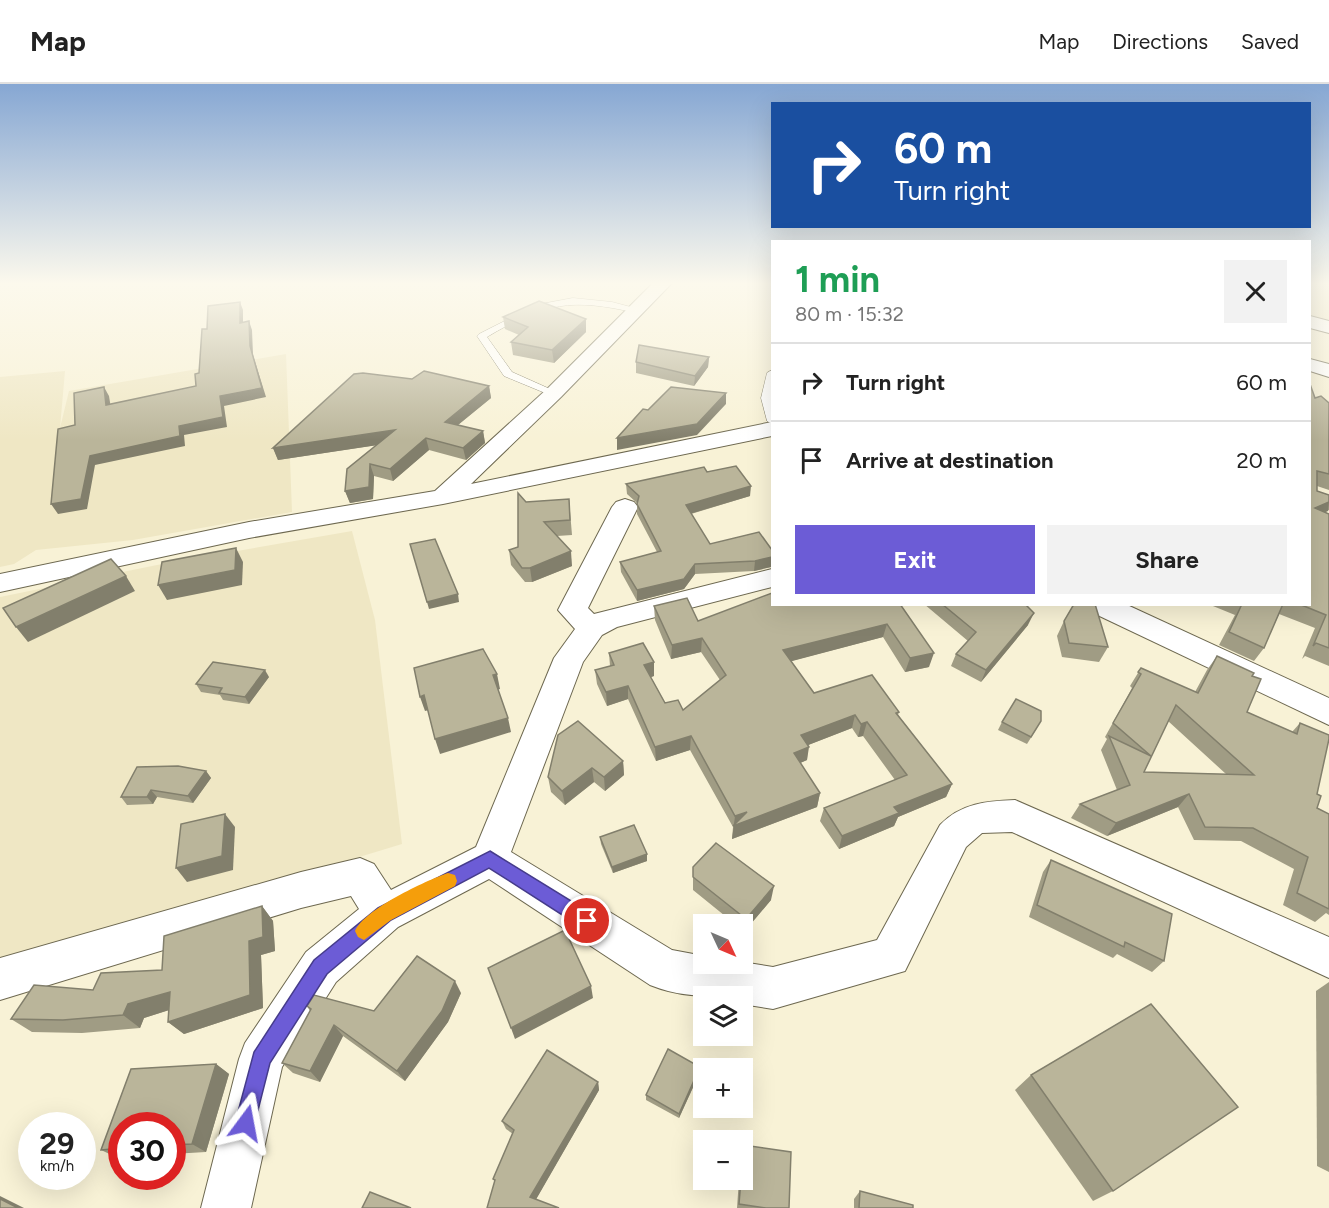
<!DOCTYPE html>
<html lang="en">
<head>
<meta charset="utf-8">
<style>
  :root { --surface:#fff; --page:#f2f2f2; --text:#222; --muted:#767676; --line:#e0e0e0; --accent:#6c5cd6 }
  body { margin:0; font-family:Figtree,sans-serif; background:var(--page); color:var(--text); height:100vh; display:flex; flex-direction:column; font-size:22px; white-space:nowrap }
  * { box-sizing:border-box; margin:0 }
  p { font-size:20px; color:var(--muted) }
  .icon { flex:none; width:33px; height:33px; fill:none; stroke:currentColor; stroke-width:2; stroke-linecap:round; stroke-linejoin:round }
  .map { position:relative; flex:1; overflow:hidden }
  .panel { position:absolute; left:771px; top:156px; width:540px; height:366px; display:flex; flex-direction:column; background:var(--surface); border-radius:0px; box-shadow:0 6px 24px #0002 }
  .panel>* { flex:none }
  .guide { position:absolute; left:771px; top:18px; width:540px; height:126px; border-radius:0px; box-shadow:0 6px 24px #0002; background:#1a4fa0; color:#fff; overflow:hidden }
  .needle { width:39px; rotate:134deg }
  .controls { position:absolute; left:693px; top:830px; display:grid; gap:12px }
  .controls a { display:grid; place-items:center; width:60px; height:60px; border-radius:0px; background:var(--surface); box-shadow:0 6px 24px #0002; font-size:30px }
  .speed { position:absolute; left:18px; top:1028px; display:flex; gap:12px; font-size:30px; font-weight:700; text-align:center }
  .speed>* { display:grid; place-content:center; width:78px; height:78px; border-radius:50%; background:var(--surface); box-shadow:0 6px 24px #0002; line-height:1 }
  .speed small { font-size:15px; font-weight:400 }
  .speed .limit { border:9px solid #d22; background:#fff; color:#111 }
  .pin { position:absolute; display:grid; place-items:center; width:51px; height:51px; color:#fff; margin:-26px; border:3px solid #fff; border-radius:50%; box-shadow:0 2px 6px #0007 }
  .me { position:absolute; width:66px; margin:-33px; rotate:13deg; stroke-linejoin:round; filter:drop-shadow(0 0 4px #0008) }
  .turn { display:flex; align-items:center; gap:21px; height:126px; padding:0 24px; font-size:27px }
  .turn .icon { width:78px; height:78px; stroke-width:2.5 }
  .turn b { display:block; font-size:42px; line-height:51px }
  .round { display:grid; place-items:center; flex:none; width:63px; height:63px; border-radius:0px; background:var(--page) }
  .summary { display:flex; align-items:center; justify-content:space-between; height:102px; padding:0 24px }
  h1 { font-size:36px; font-weight:700; line-height:45px; color:#1e9e55 }
  .primary-button { display:flex; gap:12px; margin-top:auto; padding:12px 24px }
  .primary-button a { flex:1; height:69px; border-radius:0px; background:var(--accent); color:#fff; font-size:24px; font-weight:700; line-height:69px; text-align:center }
  .primary-button a+a { background:var(--page); color:var(--text) }
  ul { padding:0; list-style:none }
  li { display:flex; align-items:center; gap:18px; height:78px; padding:0 24px; border-top:2px solid var(--line) }
  li div { flex:1 }
  li b { display:block; font-size:22px }
  li em { font-style:normal }
  header { display:flex; align-items:center; gap:36px; box-sizing:border-box; height:84px; padding:0 30px; background:var(--surface); border-bottom:2px solid var(--line) }
  header strong { font-size:28px }
  nav { display:flex; gap:33px; margin-inline-start:auto; font-size:21px }
  .map>svg:first-child { display:block }
  .built { fill:#efe7c4 }
  .lines { fill:none; stroke-linecap:round; stroke-linejoin:round }
  .service-casing { stroke:#6d6850; stroke-width:1 }
  .minor-casing { stroke:#6d6850; stroke-width:2 }
  .service { fill:#fff; fill-rule:evenodd }
  .minor { fill:#fff; fill-rule:evenodd }
  .wall { fill:#a09c84; fill-rule:evenodd }
  .shaded-wall { fill:#827f6c }
  .building { fill:#bab59a; stroke:#827f6c; stroke-width:1.5; fill-rule:evenodd }
  .route { fill:#6c5cd6; stroke:#463c8b; stroke-width:1.5 }
  .slow { fill:#f59e0b }
</style>
</head>
<body>
<header>
<strong>Map</strong>
<nav><a>Map</a><a>Directions</a><a>Saved</a></nav>
</header>
<div class="map">
<svg width="1329" height="1124" viewBox="0 0 1329 1124">
  <rect width="100%" height="100%" fill="#f8f2d6"/>
  <g class="built">
    <path d="M1310,199H1329V239L1310,236Z"/>
    <path d="M286,270L292,428L133,456L36,466L14,480L0,483V293L65,287L60,344L69,307Z"/>
    <path d="M352,447L375,536L402,760L0,882V513L157,481Z"/>
  </g>
  <g class="lines">
    <defs>
      <g id="service">
        <path d="M573,214L612,218L642,226L637,229C571,214 546,218 487,253L512,288L559,309L550,311L504,292L477,252L479,250L536,221Z"/>
        <path d="M772,286V340L767,337L761,314L767,289Z"/>
      </g>
      <g id="minor">
        <path d="M653,199H672L561,313L471,400L772,338V352L443,420L249,454L0,508V490L249,438L435,407L547,305Z"/>
        <path d="M1310,232L1329,237V249L1310,244Z"/>
        <path d="M1310,275L1329,280V293L1310,287Z"/>
        <path d="M625,415L634,418L638,423L588,524L594,530L772,485V503L617,543L602,551L583,578L511,768L672,866L704,872V879L742,878L773,883L877,856L940,741C961,719 987,717 1015,716L1329,853V894L1012,748L982,749L966,763L905,887L773,925L742,920V912C710,912 682,914 650,901L489,795L398,843L336,898L282,983L251,1124H201L239,975L245,959L306,868L359,825L351,812L301,824L0,916V874L301,788L360,774L374,780L391,806L476,763L554,574L575,545L558,526L612,423L616,418Z"/>
        <path d="M1085,520H1125L1329,614V641L1089,527Z"/>
      </g>
    </defs>
    <use href="#service" class="service-casing"/>
    <use href="#minor" class="minor-casing"/>
    <use href="#service" class="service"/>
    <use href="#minor" class="minor"/>
  </g>
  <g class="wall">
    <path d="M503,233L586,248L554,279L513,271L511,258L519,251L505,245Z"/>
    <path d="M709,273L708,283L694,302L636,289V278Z"/>
    <path d="M412,295L489,302L491,314L458,341L483,347L485,359L466,376L429,366L393,397L374,392L373,415L350,419L345,407L377,361L278,376L273,364Z"/>
    <path d="M1315,314L1329,319V406L1317,402V407L1329,411V426L1325,428L1329,430V582L1305,572L1302,575L1315,544L1279,530L1264,564L1254,577L1219,561L1235,531L1208,520H1310Z"/>
    <path d="M707,388L750,412L691,430L710,460L772,466V484L771,483L754,487L695,490L684,505L637,517L621,488L620,478L657,468L637,430V419L627,410L626,400Z"/>
    <path d="M569,415L572,451L557,452L572,482L532,498H525L511,481L509,466L518,463L526,418Z"/>
    <path d="M900,520L929,583L905,588L883,553L791,577L814,609L899,628L898,631L952,700L946,713L898,733L894,742L839,765L820,737L824,724L895,696L863,652L858,653L852,644L808,661L807,676L800,679L820,709L817,723L732,755L733,743L690,666L656,677L628,615L607,622L597,600L595,586L610,582L609,569L654,592L651,593L665,619L683,626L720,596L701,568L671,575L655,536L654,522L698,537Z"/>
    <path d="M924,520H1025L1028,541L981,598L951,582L956,570L968,557Z"/>
    <path d="M1064,537L1108,563L1099,578L1062,573L1057,552Z"/>
    <path d="M1217,572L1252,592L1247,628L1292,648L1300,639L1317,710V724L1329,730V831L1326,829L1315,838L1283,821L1294,785L1241,757L1194,756L1178,723L1107,752L1071,734L1080,720L1117,706L1101,666L1107,655L1105,653L1132,604L1130,602L1141,584L1195,608L1207,586ZM1168,637L1226,690L1144,688Z"/>
    <path d="M269,593L249,620L223,616L220,611L201,608L196,600Z"/>
    <path d="M1002,638L1037,644L1027,660L998,646Z"/>
    <path d="M623,677L624,691L605,707L594,698L565,721L551,708L548,693Z"/>
    <path d="M206,687L211,694L193,719L157,713L153,720L127,721L121,713Z"/>
    <path d="M600,753L647,777L613,789L601,760Z"/>
    <path d="M1051,776L1164,877L1152,888L1117,870L1113,874L1029,833L1043,788Z"/>
    <path d="M693,783L771,816L744,848L742,846V840H735L693,806Z"/>
    <path d="M262,822L273,837L275,867L261,871L263,924L184,950L168,938L169,926L144,934L140,944L82,949L32,948L11,935L93,906L162,886Z"/>
    <path d="M1329,898V1088L1317,1082L1316,907Z"/>
    <path d="M461,909L448,938L405,997L343,952L320,998L293,989L282,979L310,927L307,922L374,927Z"/>
    <path d="M216,980L229,990L206,1068L172,1070V1041H122V1074H118L101,1066L131,985Z"/>
    <path d="M700,988L679,1034L646,1016V1011Z"/>
    <path d="M1031,991L1113,1107L1093,1117L1015,1006Z"/>
    <path d="M598,998L599,1006L536,1115L487,1124L495,1098L493,1095L513,1050L506,1045L502,1037Z"/>
    <path d="M743,1061L789,1124H737L739,1095H742Z"/>
    <path d="M860,1107L913,1124H854V1115Z"/>
  </g>
  <g class="shaded-wall">
    <path d="M240,218L243,226V248L240,239Z"/>
    <path d="M586,235V248L554,279L552,266Z"/>
    <path d="M249,237L252,246L253,271L266,313L224,322L227,343L184,351L185,362L95,381L87,425L58,430L51,420L90,372L179,342L220,312L250,262Z"/>
    <path d="M709,273L708,283L694,302L695,292Z"/>
    <path d="M489,302L491,314L448,349L445,338Z"/>
    <path d="M104,303L109,312L112,331L106,321Z"/>
    <path d="M726,309V320L697,351L617,366V354Z"/>
    <path d="M395,346L398,358L278,376L273,364Z"/>
    <path d="M483,347L485,359L466,376L463,364Z"/>
    <path d="M426,354L429,366L393,397L390,385Z"/>
    <path d="M370,380L374,392L373,415L350,419L345,407Z"/>
    <path d="M751,402L750,412L686,431V421Z"/>
    <path d="M1329,418L1328,427L1310,435L1315,424Z"/>
    <path d="M236,464L243,478L242,501L167,516L158,501Z"/>
    <path d="M571,467L572,482L532,498L530,484Z"/>
    <path d="M772,473L771,483L754,487L755,477Z"/>
    <path d="M695,480V490L684,505L637,517V506Z"/>
    <path d="M126,492L135,507L28,558L16,543Z"/>
    <path d="M458,510L459,518L429,525L427,518Z"/>
    <path d="M1034,529L1028,541L981,598L986,586Z"/>
    <path d="M887,540L883,553L781,580L783,566Z"/>
    <path d="M702,554L701,568L671,575L672,561Z"/>
    <path d="M934,569L929,583L905,588L910,574Z"/>
    <path d="M654,578V592L645,595L644,581Z"/>
    <path d="M265,586L269,593L249,620L245,613Z"/>
    <path d="M497,590L500,605L497,606L493,591Z"/>
    <path d="M628,602V615L607,622L606,608Z"/>
    <path d="M424,611L429,626L425,627L420,613Z"/>
    <path d="M855,631L852,644L798,665L801,651Z"/>
    <path d="M508,634L511,648L440,670L435,655Z"/>
    <path d="M867,638L863,652L858,653L861,640Z"/>
    <path d="M691,652L690,666L656,677L655,663Z"/>
    <path d="M809,663L807,676L791,683L794,669Z"/>
    <path d="M623,677L624,691L605,707L604,693Z"/>
    <path d="M592,684L594,698L565,721L562,707Z"/>
    <path d="M206,687L211,694L193,719L188,712Z"/>
    <path d="M952,700L946,713L898,733L894,742L839,765L842,752L894,723Z"/>
    <path d="M151,706L157,713L153,720L147,713Z"/>
    <path d="M820,709L817,723L732,755L735,732L747,728Z"/>
    <path d="M1189,710L1178,723L1107,752L1116,739Z"/>
    <path d="M225,730L235,743L233,786L187,798L176,784Z"/>
    <path d="M647,770V777L613,789L612,783Z"/>
    <path d="M774,802L771,816L744,848L746,835Z"/>
    <path d="M262,822L273,837L275,867L261,871L263,924L184,950L168,938L249,857Z"/>
    <path d="M455,897L461,909L448,938L405,997L397,987Z"/>
    <path d="M591,902L593,914L515,955L511,944Z"/>
    <path d="M170,908L185,921L144,934L140,944L123,931L128,920Z"/>
    <path d="M334,941L343,952L320,998L310,987Z"/>
    <path d="M216,980L229,990L206,1068L192,1060Z"/>
    <path d="M700,983V988L679,1034V1030Z"/>
    <path d="M598,998L599,1006L534,1119L530,1113Z"/>
    <path d="M0,1112L24,1124H18L0,1115Z"/>
  </g>
  <g class="building">
    <path d="M539,217L586,235L552,266L511,258L528,243L503,233Z"/>
    <path d="M240,218V239L249,237L250,262L262,304L220,312L223,333L179,342L180,352L90,372L81,415L51,420L58,345L75,341L74,309L104,303L106,321L196,302L195,290L199,289L202,245H207L208,222Z"/>
    <path d="M639,261L709,273L695,292L636,278Z"/>
    <path d="M424,287L489,302L445,338L483,347L463,364L426,354L390,385L370,380L369,403L345,407L347,385L395,346L273,364L354,290L363,289L412,295Z"/>
    <path d="M1310,300L1315,314L1321,312L1329,319V390L1317,387V407L1329,411V418L1315,424L1329,430V564L1316,559L1313,562L1326,531L1299,520H1310Z"/>
    <path d="M671,303L726,309L697,340L617,354L643,325L648,326Z"/>
    <path d="M736,382L751,402L686,421L710,460L759,448L772,466V473L755,477L695,480L684,495L637,506L620,478L661,467L637,420L639,412L626,400L704,383L707,388Z"/>
    <path d="M518,409L526,418L569,415L570,436L544,438L571,467L530,484H522L509,466L518,463Z"/>
    <path d="M435,455L458,510L427,518L410,460Z"/>
    <path d="M236,464L235,486L158,501L162,478Z"/>
    <path d="M111,475L126,492L16,543L3,524Z"/>
    <path d="M772,509V520H900L934,569L910,574L887,540L783,566L814,609L872,591L899,628L896,629L952,700L894,723L899,729L842,752L824,724L907,691L867,638L861,640L855,631L801,651L809,663L794,669L820,709L733,742L747,728L735,732L691,652L655,663L628,602L606,608L595,586L614,581L609,569L643,559L654,578L644,581L665,619L678,616L683,626L726,591L702,554L672,561L654,522L687,514L698,537Z"/>
    <path d="M942,520H1025L1034,529L986,586L956,570L976,548Z"/>
    <path d="M1074,520H1095L1108,563L1069,559L1064,537Z"/>
    <path d="M1242,520H1283L1264,564L1229,548Z"/>
    <path d="M483,565L497,590L493,591L508,634L435,655L424,611L420,613L414,584Z"/>
    <path d="M1217,572L1254,589L1252,592L1261,595L1247,628L1297,650L1300,639L1329,651V655L1317,710L1321,712L1317,724L1329,730V825L1297,809L1308,773L1253,744L1205,743L1189,710L1116,739L1080,720L1130,701L1109,652L1151,672L1113,639L1141,590L1138,588L1141,584L1198,609ZM1176,621L1254,691L1144,688Z"/>
    <path d="M213,578L265,586L245,613L219,609L222,604L196,600Z"/>
    <path d="M1016,615L1041,627V637L1031,653L1002,638Z"/>
    <path d="M578,637L623,677L604,693L592,684L562,707L548,693L558,651Z"/>
    <path d="M178,682L206,687L188,712L151,706L147,713H121L137,683Z"/>
    <path d="M225,730L222,772L176,784L181,740Z"/>
    <path d="M634,741L647,770L612,783L600,753Z"/>
    <path d="M716,759L774,802L746,835L693,793V783Z"/>
    <path d="M1051,776L1172,830L1164,877L1125,858L1124,863L1037,821Z"/>
    <path d="M262,822L263,853L249,857L250,911L168,938L170,908L128,920L123,931L63,936L11,935L34,901L93,906L101,889L162,886L164,852Z"/>
    <path d="M565,846L591,902L511,944L488,884Z"/>
    <path d="M417,872L455,897L442,927L397,987L334,941L310,987L282,979L311,925L307,922L314,911L374,927Z"/>
    <path d="M1151,920L1238,1023L1113,1107L1031,991Z"/>
    <path d="M668,965L700,983L679,1030L646,1011Z"/>
    <path d="M547,966L598,998L530,1113L559,1124H487L495,1096L493,1095L514,1046L502,1037Z"/>
    <path d="M216,980L192,1060L172,1061V1041H122V1064L101,1066L131,985Z"/>
    <path d="M743,1061L791,1068L789,1124H766L739,1120L741,1095H742Z"/>
    <path d="M860,1107L913,1121V1124H859Z"/>
    <path d="M370,1108L411,1124H362Z"/>
    <path d="M0,1115L18,1124H0Z"/>
  </g>
  <linearGradient id="sky" x2="0" y2="1"><stop stop-color="#86a7d3"/><stop offset="0.56" stop-color="#fcf9ed"/><stop offset="1" stop-color="#fcf9ed" stop-opacity="0"/></linearGradient>
  <rect width="1329" height="356" fill="url(#sky)"/>
  <path class="route" d="M490,767L594,831L596,837L594,843L587,845L581,843L489,784L391,836L327,890L270,979L253,1046L246,1050L238,1046L235,1039L254,968L314,876L378,824Z"/>
  <path class="slow" d="M448,789L455,791L457,797L455,802L391,836L364,856L358,853L355,847C365,825 425,797 448,789Z"/>
</svg>
<div class="controls">
<a><svg class="needle" viewBox="-14 -14 28 28"><path d="M0-13l5 13h-10z" fill="#e53935"/><path d="M0 13l5-13h-10z" fill="#767676"/></svg></a>
<a><svg class="icon" aria-label="layers" viewBox="0 0 24 24"><path d="M12 4l9 5-9 5-9-5zM3 14l9 5 9-5"/></svg></a>
<a>+</a>
<a>−</a>
</div>
<div class="speed"><div>29<small>km/h</small></div><div class="limit">30</div></div>
<div class="pin" style="left:587px;top:837px;background:#d93025"><svg class="icon" aria-label="arrive" viewBox="0 0 24 24"><path d="M6 21V4h12l-3 4 3 4H6"/></svg></div>
<svg class="me" style="left:246px;top:1039px" viewBox="-20 -20 40 40"><path d="M0-17L14 15 0 8-14 15z" fill="#6c5cd6" stroke="#fff" stroke-width="4"/></svg>
<div class="guide">
<div class="turn"><svg class="icon" aria-label="right" viewBox="0 0 24 24"><path d="M7 20v-9h11M14 6l5 5-5 5"/></svg><div><b>60 m</b>Turn right</div></div>
</div>
<section class="panel">
<div class="summary"><div><h1>1 min</h1><p>80 m · 15:32</p></div><a class="round"><svg class="icon" aria-label="close" viewBox="0 0 24 24"><path d="M6 6l12 12M18 6L6 18"/></svg></a></div>
<ul>
<li><svg class="icon" aria-label="right" viewBox="0 0 24 24"><path d="M7 20v-9h11M14 6l5 5-5 5"/></svg><div><b>Turn right</b></div><em>60 m</em></li>
<li><svg class="icon" aria-label="arrive" viewBox="0 0 24 24"><path d="M6 21V4h12l-3 4 3 4H6"/></svg><div><b>Arrive at destination</b></div><em>20 m</em></li>
</ul>
<div class="primary-button"><a>Exit</a><a>Share</a></div>
</section>
</div>
</body>
</html>
